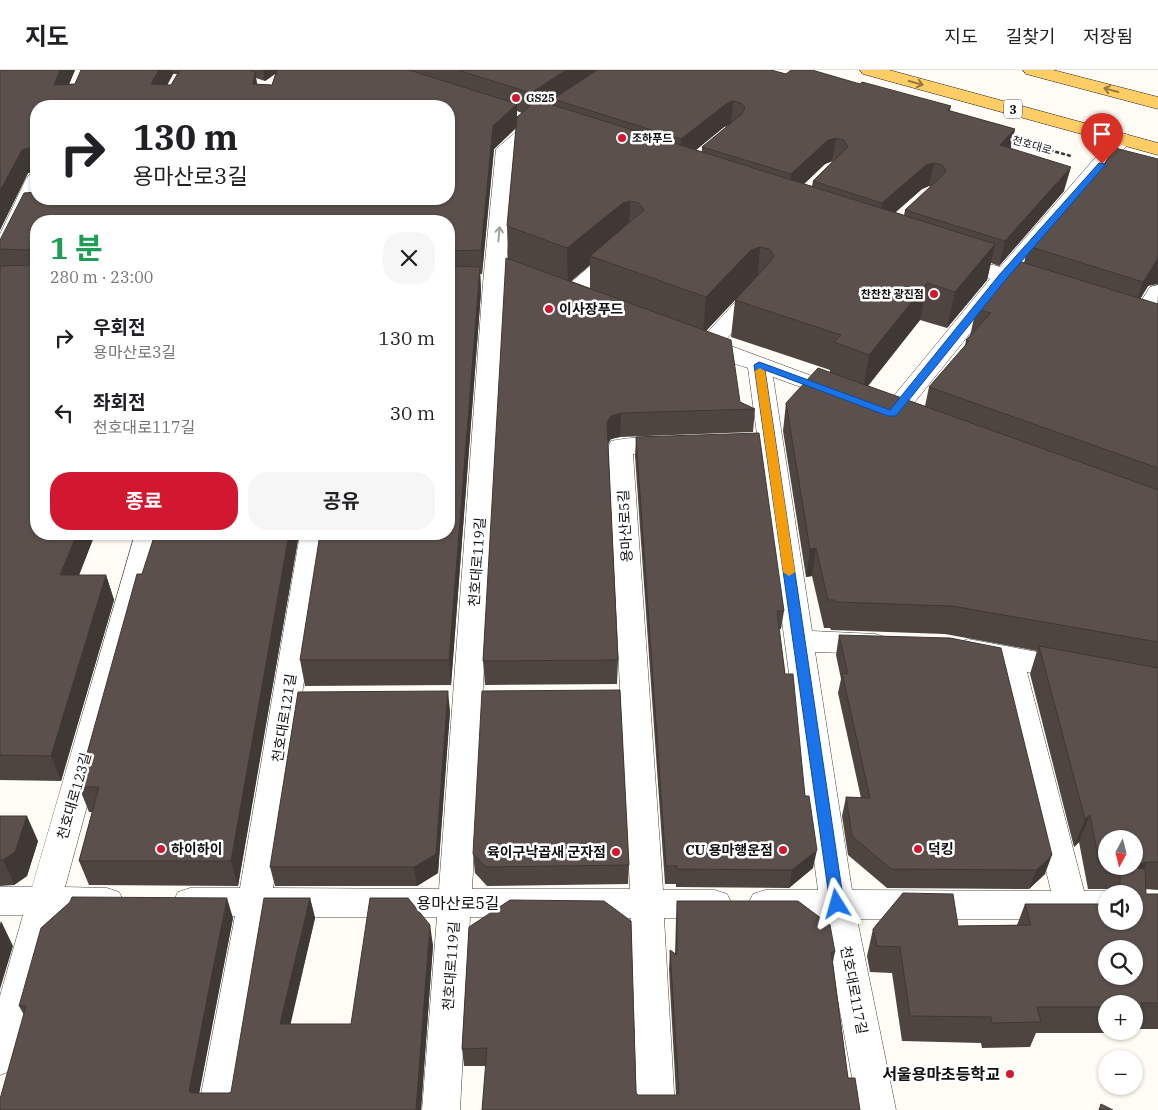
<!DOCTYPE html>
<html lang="ko">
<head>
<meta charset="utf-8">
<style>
  :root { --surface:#fff; --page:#f6f6f6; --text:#202124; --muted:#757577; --line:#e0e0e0; --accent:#d21830 }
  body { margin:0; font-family:"IBM Plex Serif","Noto Sans KR",serif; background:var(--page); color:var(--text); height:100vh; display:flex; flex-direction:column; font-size:19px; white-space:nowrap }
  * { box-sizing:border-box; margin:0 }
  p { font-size:16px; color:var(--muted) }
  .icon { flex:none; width:28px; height:28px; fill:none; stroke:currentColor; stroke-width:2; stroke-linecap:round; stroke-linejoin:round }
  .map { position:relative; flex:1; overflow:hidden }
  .details { position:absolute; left:30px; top:145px; width:425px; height:325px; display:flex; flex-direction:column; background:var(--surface); border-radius:20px; box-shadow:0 1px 4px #0004 }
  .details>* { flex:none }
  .guide { position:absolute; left:30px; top:30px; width:425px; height:105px; border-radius:20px; box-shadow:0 1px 4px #0004; background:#fff; color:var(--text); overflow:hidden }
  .needle { width:32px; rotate:187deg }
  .tools { position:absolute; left:1098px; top:760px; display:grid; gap:10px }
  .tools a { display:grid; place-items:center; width:45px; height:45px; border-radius:50%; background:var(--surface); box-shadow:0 1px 4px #0004; font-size:25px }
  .pin { position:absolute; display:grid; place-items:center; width:42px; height:42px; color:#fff; margin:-51px -21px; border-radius:50% 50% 50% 0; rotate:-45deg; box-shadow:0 0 5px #0007 }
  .pin .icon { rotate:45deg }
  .me { position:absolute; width:55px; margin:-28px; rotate:352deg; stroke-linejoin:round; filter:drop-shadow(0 0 4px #0008) }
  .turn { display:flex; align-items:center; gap:18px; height:105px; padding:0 20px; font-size:22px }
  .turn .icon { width:65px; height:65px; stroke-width:2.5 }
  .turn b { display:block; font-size:35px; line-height:42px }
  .round { display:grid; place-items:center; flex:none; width:52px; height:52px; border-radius:20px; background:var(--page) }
  .head { display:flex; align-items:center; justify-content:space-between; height:85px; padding:0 20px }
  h1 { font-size:30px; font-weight:700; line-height:38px; color:#1e9e55 }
  .action { display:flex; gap:10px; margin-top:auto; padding:10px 20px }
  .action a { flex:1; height:58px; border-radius:20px; background:var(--accent); color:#fff; font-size:20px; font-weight:700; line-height:58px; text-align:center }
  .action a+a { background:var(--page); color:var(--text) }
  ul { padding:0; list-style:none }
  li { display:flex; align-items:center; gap:15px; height:75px; padding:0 20px }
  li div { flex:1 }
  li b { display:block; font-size:19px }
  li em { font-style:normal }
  header { display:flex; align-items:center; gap:30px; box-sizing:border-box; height:70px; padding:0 25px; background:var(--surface); border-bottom:1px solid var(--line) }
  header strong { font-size:24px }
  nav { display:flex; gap:28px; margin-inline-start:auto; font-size:18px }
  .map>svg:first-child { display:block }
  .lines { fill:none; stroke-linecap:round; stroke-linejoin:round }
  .minor-casing { stroke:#444; stroke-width:1 }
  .major-casing { stroke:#222; stroke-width:1 }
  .path { stroke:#333; stroke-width:2.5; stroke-dasharray:4 2; stroke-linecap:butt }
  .minor { fill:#fff; fill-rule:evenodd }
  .major { fill:#ffcd65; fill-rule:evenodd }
  .wall { fill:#4e4541; fill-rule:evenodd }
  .shaded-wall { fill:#403835 }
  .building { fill:#5b504c; stroke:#403835; fill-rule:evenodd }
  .oneway { stroke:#94783f }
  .oneway2 { stroke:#a0a0a0 }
  .route { fill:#1a73e8; stroke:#114b97 }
  .slow { fill:#f59e0b }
  .poi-dot { fill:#d21830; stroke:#fff; stroke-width:2 }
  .labels { text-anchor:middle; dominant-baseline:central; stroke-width:5; stroke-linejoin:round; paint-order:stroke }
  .far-poi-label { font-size:11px; font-weight:bold; fill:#111; stroke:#fff; text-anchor:start }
  .far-street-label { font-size:11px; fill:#111; stroke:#fff }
  .shield { fill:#fff; stroke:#585858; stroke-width:1 }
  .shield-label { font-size:12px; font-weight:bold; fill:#111 }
  .poi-label { font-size:14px; font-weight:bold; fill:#111; stroke:#fff; text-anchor:start }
  .street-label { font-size:14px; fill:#111; stroke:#fff }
  .near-street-label { font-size:16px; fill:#111; stroke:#fff }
  .near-poi-label { font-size:16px; font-weight:bold; fill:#111; stroke:#fff; text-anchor:end }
</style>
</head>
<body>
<header>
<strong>지도</strong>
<nav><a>지도</a><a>길찾기</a><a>저장됨</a></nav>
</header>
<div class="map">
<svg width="1158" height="1040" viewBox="0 0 1158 1040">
  <rect width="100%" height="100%" fill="#fffcf5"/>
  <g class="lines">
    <defs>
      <g id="minor">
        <path d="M543,43L550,45L552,49L550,53L515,81L505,213L472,819H630L608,377L611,371C630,367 665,365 683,369L686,375L683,381L674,383L633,384L663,820H715L727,824L732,834L727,844L715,848H664L675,1040H637L631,848L470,847L460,1040H422L437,847H268L236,1040H198L235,846H190L178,842L173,832L178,822L190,818H240L300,464H326L273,818L439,819L483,213L496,79L536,45Z"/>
        <path d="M1122,63L1129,65L1132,69L1129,73L1018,203L1046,212L1049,217L1046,222L1038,224L1009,215L901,349L892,352L883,349L880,344L883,339L990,209L944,194L941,189L944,184L952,183L1000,197L1115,65Z"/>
        <path d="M36,103L37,129L11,187L8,192L0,193V164L26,109L29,105Z"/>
        <path d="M618,178L626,179L629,184L626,189L578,230L570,232L562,230L559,225L562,220L610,179Z"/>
        <path d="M757,215L765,217L768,222L723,273L850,320L854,325L850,330L842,332L773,307L812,561L875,564L885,567L889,574L885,581L875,584L815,582L852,820L1051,821L997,596L958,587L954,580L958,573L968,569L1070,588L1080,591L1084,599L1080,607L1070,610L1027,602L1084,821H1106L1115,824H1106V849H857L896,1040H858L823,848H765L753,844L748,834L753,824L765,820H818L759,379L724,381L715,379L712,373L715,367L724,365L757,364L748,298C733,293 695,283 688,272L691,267L699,265L704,266L749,217Z"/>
        <path d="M1158,215C1158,234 1158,239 1148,255L1140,257L1132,255L1129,250L1150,217Z"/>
        <path d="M135,464H161L65,817L107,818L119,822L124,832L119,842L107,846H57L18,988L13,1000L0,1005V926L23,845H0V817H32Z"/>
      </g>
      <g id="major">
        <path d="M860,0H889L1158,73V85L863,4Z"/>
        <path d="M1023,0H1053L1158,27V39L1026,4Z"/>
      </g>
    </defs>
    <use href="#minor" class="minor-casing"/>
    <use href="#major" class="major-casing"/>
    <path class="path" d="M1009,69L1071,86"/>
    <use href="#minor" class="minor"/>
    <use href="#major" class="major"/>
  </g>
  <g class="wall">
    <path d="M0,0H75L69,14H75L81,0H771L786,4L860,14L951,36L950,41L1015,59L1010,78L1064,121L999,196L991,193L987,210L947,258L920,250L868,316L925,336L929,317L965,276L966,270L970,266L976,239L1024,193L1028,176L1093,102L1148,216L1140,229L1158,234V820L1145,819L1146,824H1158V959H1134V934H1106V961H1130L1129,963H1036L1030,977L982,978L981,973L902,971L892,903L870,902L867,886L873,859L958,856L1017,855L1025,834H1101L1105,824H1106V851L1109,824L1110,821L1106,819H1088L1079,772L1074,777L1030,604L1037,581L945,564L831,560L830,558H824L812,506L806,507L783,361L786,333L830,302V300L731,267L735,230L706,261L740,332L755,339L753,362L620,367L611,369L608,374L618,590L617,614L485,615L483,591L508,189L507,156L516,58L494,79L482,204H480L481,222L451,615L305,616L300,590L449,464V151H36V464H95L79,505H106L114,530L61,711L0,710V170L36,129H449V36H36V122L32,106V102L28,103L0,160ZM276,3L272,15L257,14L256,8L265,11ZM173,4H177L171,15H167ZM517,41L522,43L517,47ZM729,55L702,77V82L696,80L724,57ZM833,91L813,111L812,116L804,114L825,94ZM929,116L931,117L905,140L904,145L895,142L922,119ZM590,195V218L571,211ZM1106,769L1134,796H1106Z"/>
    <path d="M636,367L784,541L781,559H779L785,604L805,726L813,798L789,818L676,817V814H665L635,386Z"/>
    <path d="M155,464H299L238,816L89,815L79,791L92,742H89L79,717L87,691L86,687Z"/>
    <path d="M839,565L1045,804L1029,819L887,818L848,785L842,746L846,727L861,728L838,623L841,609L836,585Z"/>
    <path d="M450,641L438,803L417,816H275L270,797Z"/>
    <path d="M0,746L38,771L27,806L14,815L0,816Z"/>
    <path d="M473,784L629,795L628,814L487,816L475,803Z"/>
    <path d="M310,828L315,848L290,954H351L433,875L421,1040H0L24,945L19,936L233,848L199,1023H229L231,1022Z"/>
    <path d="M677,831L835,882L833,892L848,1008L860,1040H482L486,996H464L462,979L469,857L638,1025H676L669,899L670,880L675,884L676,850Z"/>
  </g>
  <g class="shaded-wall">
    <path d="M60,0H75L60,36L54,15Z"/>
    <path d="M159,0H172L173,4L156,36L151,14Z"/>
    <path d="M263,0H281L265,11Z"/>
    <path d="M566,0H600L553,29V32L532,46L531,23Z"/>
    <path d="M255,2L259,25L253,14Z"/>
    <path d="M733,31L731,54L724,57L680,93L681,69L726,34Z"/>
    <path d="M517,34V57L494,79L482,204L481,180L493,56Z"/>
    <path d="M1015,59L1010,82L1000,75Z"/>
    <path d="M836,68L832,91L825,94L789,128L791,104L828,70Z"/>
    <path d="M29,78L35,101L28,103L0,160V121L22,80Z"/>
    <path d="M934,93L929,116L922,119L879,157L882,133L926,95Z"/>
    <path d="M1071,97L1064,121L999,196L1005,171Z"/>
    <path d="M630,131L629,166L590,186V195L568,214L567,178L623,133Z"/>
    <path d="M995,174L987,210L947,258L955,222Z"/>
    <path d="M760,177L757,213L748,216L703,264L706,227L751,180Z"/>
    <path d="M1157,189H1158V214L1148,216L1134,239L1143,212Z"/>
    <path d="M480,197L481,222L451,615L449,590Z"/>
    <path d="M927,213L920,250L863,322L869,285Z"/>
    <path d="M621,343L620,367L611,369L606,376L607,352L611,346Z"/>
    <path d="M77,464H95L69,531L60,505Z"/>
    <path d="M289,464H299L238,816L231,791Z"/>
    <path d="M816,478L812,506L806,507L810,479Z"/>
    <path d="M106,505L114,530L61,711L51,686Z"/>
    <path d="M448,621L450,641L438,803L417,816L414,797Z"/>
    <path d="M1090,745L1079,772L1074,777L1085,749Z"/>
    <path d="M27,746L38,771L27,806L14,815L3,790Z"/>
    <path d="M817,780L813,798L789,818L792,800Z"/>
    <path d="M1052,785L1045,804L1029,819L1036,800Z"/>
    <path d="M1147,792L1134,819L1137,795Z"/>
    <path d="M227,828L233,848L196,1040L189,1021Z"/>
    <path d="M310,828L315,848L286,974L280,954Z"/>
    <path d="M1,851L13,876L0,919V854Z"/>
    <path d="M430,855L433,875L421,1040H416Z"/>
  </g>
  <g class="building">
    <path d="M0,0H60L54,15L75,14L81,0H159L151,14L171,15L180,0H249L255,2L253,14L272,15L277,0H409L517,34L493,56L481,180L449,181V151H36V464H77L60,505H106L51,686L0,685V196L29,195L30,193V182L29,180L0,179V170L24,123L36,122V129H449V36H36V106H32L31,79L29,78L22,80L0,121Z"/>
    <path d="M458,0H566L531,23Z"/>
    <path d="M597,0H771L786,4L791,0H812L860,14L862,12L951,36L947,40L1015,59L1000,75L1071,97L1005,171L905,140L943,105L946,100L942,95L934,93L926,95L882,133L813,111L848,77L844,70L836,68L828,70L791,104L702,77L742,44L745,38L741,33L733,31L726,34L681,69L553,29Z"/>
    <path d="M537,30L995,174L955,222L927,213L869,285L834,272L841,265L735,230L770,192L774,185L769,179L760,177L751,180L706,227L590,186L644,140L639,133L630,131L623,133L567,178L507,156L517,47Z"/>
    <path d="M1115,78L1158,89V189H1157L1143,212L1028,176L1093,102L1098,103Z"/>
    <path d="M506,188L731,270L740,332L755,339L621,343L611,346L607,352L618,590L483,591Z"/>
    <path d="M1015,190L1158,234V398L929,317L969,271L966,270L991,243L976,239Z"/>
    <path d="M449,196L480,197L449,590H300L320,464H449Z"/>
    <path d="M818,298L1158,420V572L952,536L836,532L835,530H828L816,478L810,479L786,333Z"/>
    <path d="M759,363L784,541H777L785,604H793L805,726H809L817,780L792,800L677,799V796H666L636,367Z"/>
    <path d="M155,464H289L231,791H79L99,717H79L89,687H86L137,504H142Z"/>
    <path d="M839,565L950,568L1001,578L1052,785L1036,800L891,799L852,766L846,727L870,728L842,603L848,604Z"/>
    <path d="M1039,576L1158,598V792H1147L1137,795L1136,798L1145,799L1146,824H1158V933H1141L1143,937H1134V934H1106V937H1037L1041,952L992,953L991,947L910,946L900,877L877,876L873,859L903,823L953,824L958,856L1031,855L1025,834H1106V851H1134V824H1115H1120V799H1127L1129,796H1134V769H1106V792H1099L1090,745L1085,749ZM1106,879H1134V906H1106Z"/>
    <path d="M620,620L629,795L486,797L473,784L482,621Z"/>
    <path d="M448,621L436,784L414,797H270L298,622Z"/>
    <path d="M0,746H27L15,782L3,790H0Z"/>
    <path d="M72,827L227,828L189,1021L191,1023H229L231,1022L264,828H310L280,954H351L370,828H408L430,855L416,1040H0V1029L26,936H19L41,858L70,832Z"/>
    <path d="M510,830L604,831L631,851L636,1023L638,1025H677L679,1023L670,880L677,885V831H798L830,855L835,882H831L848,1008H855L860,1040H482L487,978L462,979L469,857Z"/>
    <path d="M1101,1034L1113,1040H1099Z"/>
  </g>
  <defs><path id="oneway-shaft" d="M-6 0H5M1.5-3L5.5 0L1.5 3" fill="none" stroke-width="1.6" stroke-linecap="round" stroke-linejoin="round" transform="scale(1.25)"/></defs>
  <g class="oneway">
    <use href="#oneway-shaft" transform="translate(916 13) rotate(15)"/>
    <use href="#oneway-shaft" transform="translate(1111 20) rotate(-165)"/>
  </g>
  <use class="oneway2" href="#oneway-shaft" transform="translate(499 164) rotate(-85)"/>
  <path class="route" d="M1099,93L1106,94L1007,208L896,346H888L765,300L844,834L842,838L837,840L832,838L830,834L754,295L759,292L762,293L890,340L1000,204Z"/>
  <path class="slow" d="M760,298L765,301L795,502L789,506L783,502L755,301Z"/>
  <g class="poi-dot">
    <circle cx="516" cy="28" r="5"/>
    <circle cx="622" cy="68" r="5"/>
    <circle cx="934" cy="224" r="5"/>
    <circle cx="549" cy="239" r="5"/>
    <circle cx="161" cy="779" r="5"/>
    <circle cx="918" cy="779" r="5"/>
    <circle cx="783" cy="780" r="5"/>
    <circle cx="616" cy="782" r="5"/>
    <circle cx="1010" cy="1004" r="5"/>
  </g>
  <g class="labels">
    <g class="far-poi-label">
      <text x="526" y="28">GS25</text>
      <text x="632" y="68">조하푸드</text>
      <text x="924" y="224" text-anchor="end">찬찬찬 광진점</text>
    </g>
    <g class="far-street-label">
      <text transform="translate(1032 75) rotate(16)">천호대로</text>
    </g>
    <rect class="shield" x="1004" y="29.5" width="18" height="19" rx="4"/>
    <g class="shield-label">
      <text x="1013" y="39">3</text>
    </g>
    <g class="poi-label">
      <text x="559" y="239">이사장푸드</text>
      <text x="171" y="779">하이하이</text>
      <text x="928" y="779">덕킹</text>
      <text x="773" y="780" text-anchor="end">CU 용마행운점</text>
      <text x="606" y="782" text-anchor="end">육이구낙곱새 군자점</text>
    </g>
    <g class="street-label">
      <text transform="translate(625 456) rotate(-93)">용마산로5길</text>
      <text transform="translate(477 492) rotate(-86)">천호대로119길</text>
      <text transform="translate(284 648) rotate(-81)">천호대로121길</text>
      <text transform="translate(74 726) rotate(-74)">천호대로123길</text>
      <text transform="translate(451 896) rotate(-86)">천호대로119길</text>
      <text transform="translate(854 920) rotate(79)">천호대로117길</text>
    </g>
    <g class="near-street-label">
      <text x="458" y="833">용마산로5길</text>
    </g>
    <g class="near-poi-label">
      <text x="1000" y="1004">서울용마초등학교</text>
    </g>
  </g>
</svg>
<div class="tools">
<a><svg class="needle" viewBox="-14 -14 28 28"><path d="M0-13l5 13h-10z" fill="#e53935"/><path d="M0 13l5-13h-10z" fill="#757577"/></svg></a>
<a><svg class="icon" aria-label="sound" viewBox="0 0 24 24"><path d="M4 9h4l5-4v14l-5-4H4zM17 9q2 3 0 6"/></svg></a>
<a><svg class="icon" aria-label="search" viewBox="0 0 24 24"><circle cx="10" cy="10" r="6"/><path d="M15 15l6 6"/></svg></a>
<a>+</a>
<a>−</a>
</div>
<div class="pin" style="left:1102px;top:94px;background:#d93025"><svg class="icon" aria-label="arrive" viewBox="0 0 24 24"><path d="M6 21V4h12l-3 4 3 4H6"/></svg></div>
<svg class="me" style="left:837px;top:834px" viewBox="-20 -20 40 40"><path d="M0-17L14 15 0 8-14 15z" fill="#1a73e8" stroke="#fff" stroke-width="4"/></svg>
<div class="guide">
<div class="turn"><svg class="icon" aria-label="right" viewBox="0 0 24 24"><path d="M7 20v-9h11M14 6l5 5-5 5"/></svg><div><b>130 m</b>용마산로3길</div></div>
</div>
<section class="details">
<div class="head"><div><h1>1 분</h1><p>280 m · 23:00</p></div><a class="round"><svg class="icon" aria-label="close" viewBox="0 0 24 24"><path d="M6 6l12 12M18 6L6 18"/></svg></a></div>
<ul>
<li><svg class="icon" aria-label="right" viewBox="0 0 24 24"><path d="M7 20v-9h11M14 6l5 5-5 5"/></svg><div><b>우회전</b><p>용마산로3길</p></div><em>130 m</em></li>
<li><svg class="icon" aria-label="left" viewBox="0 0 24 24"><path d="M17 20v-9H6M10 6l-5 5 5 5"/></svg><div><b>좌회전</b><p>천호대로117길</p></div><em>30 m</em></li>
</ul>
<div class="action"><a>종료</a><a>공유</a></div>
</section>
</div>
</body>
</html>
